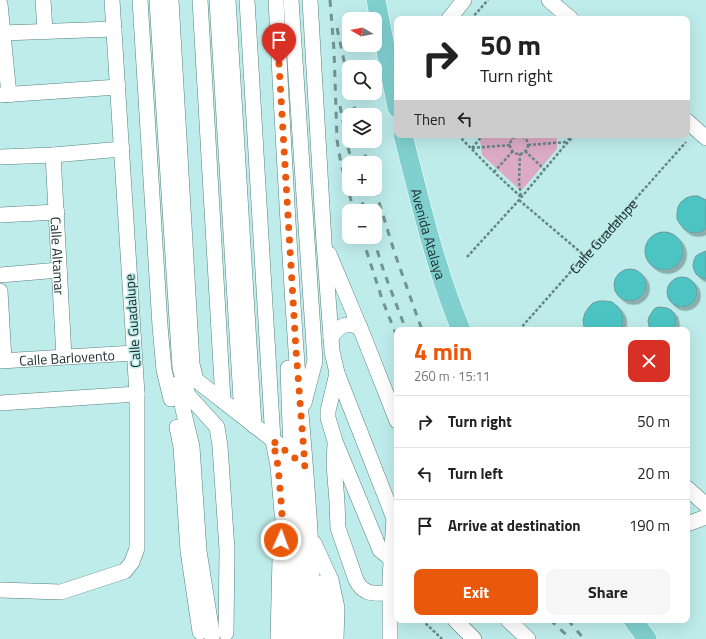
<!DOCTYPE html>
<html lang="en">
<head>
<meta charset="utf-8">
<style>
  :root { --surface:#fff; --page:#f6f6f6; --text:#222; --muted:#767676; --line:#e0e0e0; --accent:#ea580c }
  body { margin:0; font-family:"Titillium Web",sans-serif; background:var(--page); color:var(--text); height:100vh; display:flex; flex-direction:column; font-size:15px; white-space:nowrap }
  * { box-sizing:border-box; margin:0 }
  p { font-size:13px; color:var(--muted) }
  .icon { flex:none; width:22px; height:22px; fill:none; stroke:currentColor; stroke-width:2; stroke-linecap:round; stroke-linejoin:round }
  .map { position:relative; flex:1; overflow:hidden }
  .drawer { position:absolute; left:394px; top:327px; width:296px; height:296px; display:flex; flex-direction:column; background:var(--surface); border-radius:8px; box-shadow:0 4px 16px #0002 }
  .drawer>* { flex:none }
  .banner { position:absolute; left:394px; top:16px; width:296px; height:122px; border-radius:8px; box-shadow:0 4px 16px #0002; background:#fff; color:var(--text); overflow:hidden }
  .needle { width:26px; rotate:279deg }
  .tools { position:absolute; left:342px; top:12px; display:grid; gap:8px }
  .tools a { display:grid; place-items:center; width:40px; height:40px; border-radius:8px; background:var(--surface); box-shadow:0 4px 16px #0002; font-size:20px }
  .pin { position:absolute; display:grid; place-items:center; width:34px; height:34px; color:#fff; margin:-41px -17px; border-radius:50% 50% 50% 0; rotate:-45deg; box-shadow:0 0 4px #0007 }
  .pin .icon { rotate:45deg }
  .me { position:absolute; width:44px; margin:-22px; rotate:2deg; stroke-linejoin:round; filter:drop-shadow(0 0 3px #0008) }
  .turn { display:flex; align-items:center; gap:14px; height:84px; padding:0 20px; font-size:18px }
  .turn .icon { width:52px; height:52px; stroke-width:2.5 }
  .turn b { display:block; font-size:28px; line-height:34px }
  .then { display:flex; align-items:center; height:38px; padding:0 20px; background:#0003; gap:8px; font-size:15px }
  .round { display:grid; place-items:center; flex:none; width:42px; height:42px; border-radius:8px; background:var(--page) }
  .head { display:flex; align-items:center; justify-content:space-between; height:68px; padding:0 20px }
  h1 { font-size:24px; font-weight:700; line-height:30px; color:var(--accent) }
  .cta { display:flex; gap:8px; margin-top:auto; padding:8px 20px }
  .cta a { flex:1; height:46px; border-radius:8px; background:var(--accent); color:#fff; font-size:16px; font-weight:700; line-height:46px; text-align:center }
  .cta a+a { background:var(--page); color:var(--text) }
  ul { padding:0; list-style:none }
  li { display:flex; align-items:center; gap:12px; height:52px; padding:0 20px; border-top:1px solid var(--line) }
  li div { flex:1 }
  li b { display:block; font-size:15px }
  li em { font-style:normal }
  .map>svg:first-child { display:block }
  .green { fill:#dcaac5 }
  .building { fill:#4cc4c3; stroke:#6e9999; filter:url(#shadow) }
  .lines { fill:none; stroke-linecap:round; stroke-linejoin:round }
  .minor-casing { stroke:#578180; stroke-width:16 }
  .major-casing { stroke:#fff; stroke-width:20 }
  .path { stroke:#668584; stroke-width:2.5; stroke-dasharray:3 2; stroke-linecap:butt }
  .minor { stroke:#fff; stroke-width:15 }
  .major { stroke:#80d0d0; stroke-width:19 }
  .rail { stroke:#729392; stroke-width:3; stroke-dasharray:7 7; stroke-linecap:butt }
  .route { stroke:#ea580c; stroke-width:7; stroke-dasharray:0 12.6 }
  .labels { text-anchor:middle; dominant-baseline:central; stroke-width:3; stroke-linejoin:round; paint-order:stroke }
  .street-label { font-size:14px; fill:#1a2c2c; stroke:#beeceb }
</style>
</head>
<body>
<div class="map">
<svg width="706" height="639" viewBox="0 0 706 639">
  <defs>
    <filter id="shadow"><feDropShadow dx="3.5" dy="3.5" stdDeviation="0" flood-color="#0004"/></filter>
  </defs>
  <rect width="100%" height="100%" fill="#beeceb"/>
  <path class="green" d="M484,135H556L557,136V149L522,190L519,189L482,155L480,140Z"/>
  <g class="building">
    <path d="M692,196H698L706,200V229L701,232L695,233L689,232L684,229L680,224L677,219V213L678,207L681,202L686,198Z"/>
    <circle cx="664" cy="251" r="19"/>
    <path d="M706,251V279H704L700,277L696,274L694,270L693,265L694,260L696,256L699,254Z"/>
    <circle cx="630" cy="285" r="16"/>
    <circle cx="682" cy="292" r="15"/>
    <path d="M599,301H605L612,302L617,306L621,311L623,317V323L621,330H586L584,327L583,320L585,313L589,307L593,303Z"/>
    <path d="M658,307L667,308L671,310L674,313L675,317L676,322L675,326L672,330H651L649,326L648,321L649,317L654,309Z"/>
  </g>
  <g class="lines">
    <defs>
      <g id="minor">
        <path d="M43,0L45,31"/>
        <path d="M140,0L160,326L164,370L171,399"/>
        <path d="M157,0L180,368L188,395L217,427L220,446L227,550L226,633"/>
        <path d="M171,0L192,364L196,380L278,444"/>
        <path d="M200,0L223,401"/>
        <path d="M217,0L242,416"/>
        <path d="M228,0L254,426"/>
        <path d="M247,0L273,441L278,466L282,513L290,561"/>
        <path d="M276,0C282,117 288,233 296,350C303,446 314,542 313,639"/>
        <path d="M291,0L315,361L304,403"/>
        <path d="M310,0L324,242L332,351L337,373L397,526"/>
        <path d="M549,0L571,19"/>
        <path d="M0,4L9,95"/>
        <path d="M449,19L464,0"/>
        <path d="M2,33L114,29"/>
        <path d="M0,95L118,87"/>
        <path d="M687,121L706,138"/>
        <path id="s2" d="M53,155C57,222 60,290 64,357"/>
        <path d="M0,157L53,155L122,149"/>
        <path d="M0,215L57,212"/>
        <path d="M329,254L363,335L397,421"/>
        <path d="M0,275L59,270"/>
        <path d="M0,291L4,360"/>
        <path d="M331,337C340,325 346,322 360,327"/>
        <path id="s3" d="M0,361L134,353"/>
        <path d="M288,368L291,455L302,608V639"/>
        <path d="M337,373L328,411V418L335,441L380,550L391,559"/>
        <path d="M177,384L192,447L199,551L212,633V639"/>
        <path d="M0,403L137,394"/>
        <path d="M177,427L181,447L188,551L200,632"/>
        <path d="M335,444L334,464L337,502L338,528L356,580C364,596 374,593 390,593"/>
        <path d="M687,488L706,505"/>
        <path d="M687,524L706,517"/>
        <path d="M314,543L331,580L337,608L336,639"/>
        <path d="M324,582L325,608V639"/>
        <path d="M0,590L61,592L125,571L132,562L137,548V394L112,0"/>
        <path d="M455,620L474,639"/>
        <path d="M508,620L528,639"/>
        <path d="M278,639L280,558"/>
        <path d="M289,639L290,562"/>
        <path d="M390,639V577L394,518"/>
      </g>
      <g id="major">
        <path d="M376,0L397,108"/>
        <path id="s4" d="M403,135C420,201 435,267 461,330"/>
        <path d="M633,620L647,639"/>
      </g>
    </defs>
    <use href="#minor" class="minor-casing"/>
    <use href="#major" class="major-casing"/>
    <g class="path">
      <path d="M471,19L488,0"/>
      <path d="M458,135L494,172L521,197"/>
      <path d="M508,135L512,139"/>
      <path d="M564,135L570,140"/>
      <circle cx="519" cy="145" r="9"/>
      <path d="M528,145L567,142"/>
      <path d="M472,148L510,145"/>
      <path d="M472,148L483,135"/>
      <path d="M525,151L545,170"/>
      <path d="M520,153L519,182L521,197"/>
      <path d="M494,172L513,151"/>
      <path d="M519,200L585,256"/>
      <path d="M467,257L519,200L566,144L575,135"/>
      <path id="s1" d="M519,330L686,142"/>
      <path d="M422,620L442,639"/>
    </g>
    <use href="#minor" class="minor"/>
    <use href="#major" class="major"/>
    <g class="rail">
      <path d="M330,0L334,50L337,140L341,164L354,211"/>
      <path d="M337,28L349,84"/>
      <path d="M351,93L356,115"/>
      <path d="M340,106L348,147L352,163"/>
      <path d="M362,141L367,163"/>
      <path d="M358,189L365,211"/>
      <path d="M375,189L395,254L422,330"/>
      <path d="M362,237L382,299L397,337"/>
      <path d="M373,237L384,272L406,330"/>
      <path d="M550,620L571,639"/>
      <path d="M568,620L584,639"/>
    </g>
  </g>
  <g class="lines">
    <path class="route" d="M279,64L296,350L305,466L273,441L278,466L282,512L281,540"/>
  </g>
  <g class="labels">
    <g class="street-label">
      <text stroke="none"><textPath href="#s4" startOffset="102">Avenida Atalaya</textPath></text>
      <text stroke="none"><textPath href="#s1" startOffset="126">Calle Guadalupe</textPath></text>
      <text stroke="none"><textPath href="#s2" startOffset="101">Calle Altamar</textPath></text>
      <text transform="translate(132 321) rotate(-94)">Calle Guadalupe</text>
      <text stroke="none"><textPath href="#s3" startOffset="67">Calle Barlovento</textPath></text>
    </g>
  </g>
</svg>
<div class="tools">
<a><svg class="needle" viewBox="-14 -14 28 28"><path d="M0-13l5 13h-10z" fill="#e53935"/><path d="M0 13l5-13h-10z" fill="#767676"/></svg></a>
<a><svg class="icon" aria-label="search" viewBox="0 0 24 24"><circle cx="10" cy="10" r="6"/><path d="M15 15l6 6"/></svg></a>
<a><svg class="icon" aria-label="layers" viewBox="0 0 24 24"><path d="M12 4l9 5-9 5-9-5zM3 14l9 5 9-5"/></svg></a>
<a>+</a>
<a>−</a>
</div>
<div class="pin" style="left:279px;top:64px;background:#d93025"><svg class="icon" aria-label="arrive" viewBox="0 0 24 24"><path d="M6 21V4h12l-3 4 3 4H6"/></svg></div>
<svg class="me" style="left:281px;top:540px" viewBox="-20 -20 40 40"><circle r="17" fill="#ea580c" stroke="#fff" stroke-width="3"/><path d="M0-11L8 9 0 5-8 9z" fill="#fff"/></svg>
<div class="banner">
<div class="turn"><svg class="icon" aria-label="right" viewBox="0 0 24 24"><path d="M7 20v-9h11M14 6l5 5-5 5"/></svg><div><b>50 m</b>Turn right</div></div>
<div class="then">Then<svg class="icon" aria-label="left" viewBox="0 0 24 24"><path d="M17 20v-9H6M10 6l-5 5 5 5"/></svg></div>
</div>
<section class="drawer">
<div class="head"><div><h1>4 min</h1><p>260 m · 15:11</p></div><a class="round" style="background:#d93025;color:#fff"><svg class="icon" aria-label="close" viewBox="0 0 24 24"><path d="M6 6l12 12M18 6L6 18"/></svg></a></div>
<ul>
<li><svg class="icon" aria-label="right" viewBox="0 0 24 24"><path d="M7 20v-9h11M14 6l5 5-5 5"/></svg><div><b>Turn right</b></div><em>50 m</em></li>
<li><svg class="icon" aria-label="left" viewBox="0 0 24 24"><path d="M17 20v-9H6M10 6l-5 5 5 5"/></svg><div><b>Turn left</b></div><em>20 m</em></li>
<li><svg class="icon" aria-label="arrive" viewBox="0 0 24 24"><path d="M6 21V4h12l-3 4 3 4H6"/></svg><div><b>Arrive at destination</b></div><em>190 m</em></li>
</ul>
<div class="cta"><a>Exit</a><a>Share</a></div>
</section>
</div>
</body>
</html>
